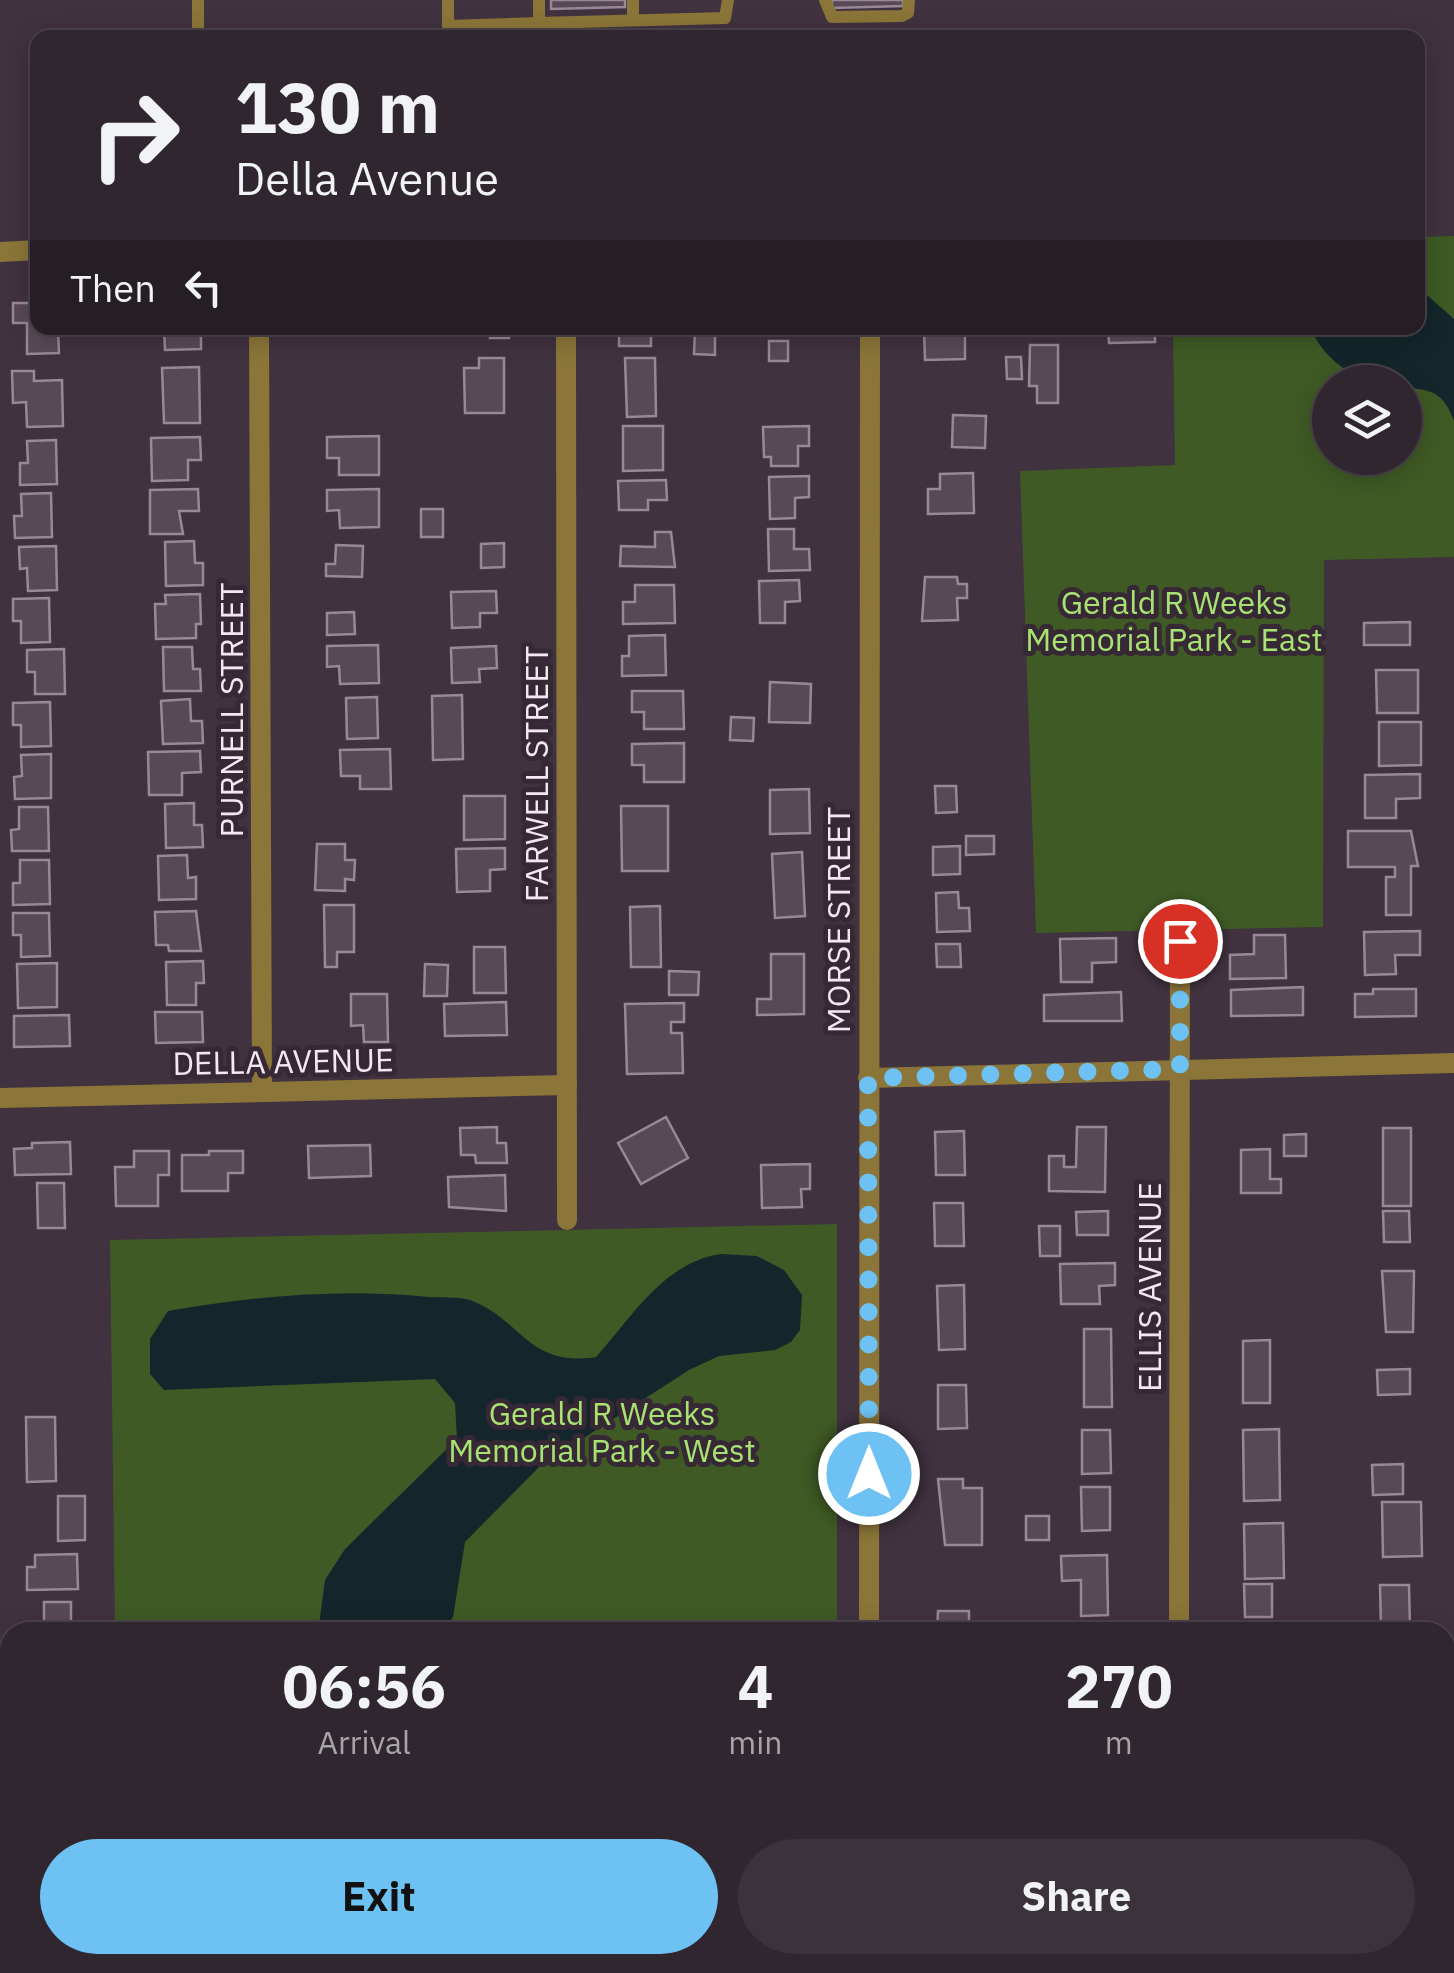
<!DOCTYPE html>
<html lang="en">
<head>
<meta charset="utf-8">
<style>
  :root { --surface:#30262f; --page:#3c323b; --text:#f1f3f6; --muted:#a8a5aa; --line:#4b434b; --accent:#6dc2f3 }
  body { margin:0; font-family:"IBM Plex Sans",sans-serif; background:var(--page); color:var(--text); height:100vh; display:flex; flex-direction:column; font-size:38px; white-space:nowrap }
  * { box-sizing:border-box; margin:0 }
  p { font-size:32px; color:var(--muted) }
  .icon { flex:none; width:55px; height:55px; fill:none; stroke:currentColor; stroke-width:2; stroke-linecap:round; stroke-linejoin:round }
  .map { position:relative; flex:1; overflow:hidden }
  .details { position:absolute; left:0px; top:1622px; width:1455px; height:352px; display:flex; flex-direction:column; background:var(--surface); border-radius:30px 30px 0 0; box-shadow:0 5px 25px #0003,0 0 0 2px var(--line) }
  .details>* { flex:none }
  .guide { position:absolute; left:30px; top:30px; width:1395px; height:305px; border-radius:20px; box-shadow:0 5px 25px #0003,0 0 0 2px var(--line); background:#30262f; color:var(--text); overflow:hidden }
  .buttons { position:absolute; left:1312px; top:365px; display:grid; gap:20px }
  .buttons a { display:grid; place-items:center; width:110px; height:110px; border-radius:50%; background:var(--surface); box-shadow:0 5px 25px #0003,0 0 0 2px var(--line); font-size:50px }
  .pin { position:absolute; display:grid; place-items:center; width:85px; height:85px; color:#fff; margin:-42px; border:5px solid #fff; border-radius:50%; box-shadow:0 2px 10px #0007 }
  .me { position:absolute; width:110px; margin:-55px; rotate:0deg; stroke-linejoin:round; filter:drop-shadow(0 0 8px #0008) }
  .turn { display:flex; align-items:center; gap:35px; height:210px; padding:0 40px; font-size:45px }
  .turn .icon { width:130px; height:130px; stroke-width:2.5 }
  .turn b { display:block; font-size:70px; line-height:85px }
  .then { display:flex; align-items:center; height:95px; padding:0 40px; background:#0003; gap:20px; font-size:38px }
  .eta { display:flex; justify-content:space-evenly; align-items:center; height:170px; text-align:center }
  .eta b { font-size:60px; font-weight:800; line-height:70px }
  .cta { display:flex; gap:20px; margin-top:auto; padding:20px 40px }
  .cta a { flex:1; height:115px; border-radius:60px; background:var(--accent); color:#111; font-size:40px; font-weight:800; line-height:115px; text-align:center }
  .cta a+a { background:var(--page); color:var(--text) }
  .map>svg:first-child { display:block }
  .green { fill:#3f5a25; fill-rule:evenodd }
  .water { fill:#14262b }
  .building { fill:#584957; stroke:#998898; stroke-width:2.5 }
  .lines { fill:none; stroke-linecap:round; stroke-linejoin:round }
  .service { stroke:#8b7538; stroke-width:12 }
  .minor { stroke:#8b7538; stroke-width:20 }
  .route { stroke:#6dc2f3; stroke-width:18; stroke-dasharray:0 32.4 }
  .labels { text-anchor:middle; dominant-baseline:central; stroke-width:10; stroke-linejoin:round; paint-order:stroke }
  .park-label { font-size:32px; fill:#a8e372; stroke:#362835 }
  .street-label { font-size:32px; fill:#f1e8f1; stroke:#362835 }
</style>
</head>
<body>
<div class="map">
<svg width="1454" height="1973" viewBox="0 0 1454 1973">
  <rect width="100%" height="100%" fill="#40323f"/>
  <g class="green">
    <path d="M1454,236V557L1324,560L1323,927L1036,933L1020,471L1175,465L1173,328H1418V237ZM1330,382H1405V458H1330Z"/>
    <path d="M837,1224V1632H115L110,1240Z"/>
  </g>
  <g class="water">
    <path d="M1418,287L1454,319V421C1444,394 1433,389 1405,388V382C1395,382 1381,385 1371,382C1349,377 1316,350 1312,328H1418Z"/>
    <path d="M721,1254L757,1256L784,1270L802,1295L800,1330L791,1342L775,1350L719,1356L689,1370L539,1467L465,1542L453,1617L443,1632H318L325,1580L345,1549L457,1439L455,1403L435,1379L164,1390L150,1374V1339L168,1311C257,1296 339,1288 429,1297C443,1298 463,1296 475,1302C523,1323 530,1367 596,1357C632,1317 664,1262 721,1254Z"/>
  </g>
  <g class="building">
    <path d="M551,0H625V7L551,9Z"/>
    <path d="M832,0H903V6L832,8Z"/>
    <path d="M13,303H38V328H58L59,353L27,354V323H13Z"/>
    <path d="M164,328H201V349L165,350Z"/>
    <rect x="490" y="328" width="19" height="10"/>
    <rect x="619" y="328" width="32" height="18"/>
    <path d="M726,328H752V332L726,331Z"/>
    <path d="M789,328H810V333L789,334Z"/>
    <path d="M924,328H965V359L925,360Z"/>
    <path d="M1108,328H1155V342L1109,343Z"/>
    <path d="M695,331L715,332V355L694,354Z"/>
    <rect x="769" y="341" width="19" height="20"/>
    <path d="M1030,345H1058V403H1037V386H1029Z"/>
    <path d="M1006,357H1021L1022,379H1007Z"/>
    <path d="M479,358H504V413H465L464,368H479Z"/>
    <path d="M625,358H655L656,416L627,417Z"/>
    <path d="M199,367L200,423H164L162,368Z"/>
    <path d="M12,371H34V381L62,380L63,426L27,427L26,402L13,403Z"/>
    <path d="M953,415L986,416L985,448L952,447Z"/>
    <path d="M623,426H663V470L623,471Z"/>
    <path d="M809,426V446H798V466H771V457H764L763,427Z"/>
    <path d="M379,436V475H339V458H327V437Z"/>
    <path d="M200,437L201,460H188V480L152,481L151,438Z"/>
    <path d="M56,440L57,484L20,485V463H28L27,441Z"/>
    <path d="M973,473L974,513L928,514V489H940V474Z"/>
    <path d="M809,476V497L795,498V518L770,519L769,477Z"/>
    <path d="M666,480L667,500H648V510H619L618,481Z"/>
    <path d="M198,489L199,511H179L183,534H150V490Z"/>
    <path d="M379,489V527L340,528L339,510L327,511V490Z"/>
    <path d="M51,493L52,537L15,538L14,516H22L21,494Z"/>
    <rect x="421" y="509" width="22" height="28"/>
    <path d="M768,529H794V549H809L810,570L769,571Z"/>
    <path d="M655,532H671L675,567L620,566L621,546L655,547Z"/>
    <path d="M194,541L195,563H203V585L166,586L165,542Z"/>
    <path d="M504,543V567L481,568V544Z"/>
    <path d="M336,545L363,546L362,577L326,576V564H335Z"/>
    <path d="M56,546L57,590L28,591L27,568L20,569L19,547Z"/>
    <path d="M925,577H957L958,584H967V598H957L958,620L922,621Z"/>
    <path d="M799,580L800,601L785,602V623H760L759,581Z"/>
    <path d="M635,585H674L675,623L623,624V602H635Z"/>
    <path d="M496,591L497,613H480V627L452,628L451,592Z"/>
    <path d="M200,594L201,624H196V638L156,639L155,604H166L165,595Z"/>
    <path d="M49,598L50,642L21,643V621H13V599Z"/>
    <path d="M354,612L355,634L327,635V613Z"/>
    <path d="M1410,622V645H1364V623Z"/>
    <path d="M665,635L666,675L622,676V656H629V636Z"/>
    <path d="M378,645L379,683L340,684L339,666L327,667V646Z"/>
    <path d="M496,646L497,668L479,669L480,682L452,683L451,648Z"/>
    <path d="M163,647H192L193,669H200L201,691H164Z"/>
    <path d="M64,649L65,694H35V672H27V650Z"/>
    <path d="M1376,670H1418V713H1377Z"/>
    <path d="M770,682L811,684L810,723L769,722Z"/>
    <path d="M632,691H683L684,729H644V712H632Z"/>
    <path d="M462,695L463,759L433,760L432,696Z"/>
    <path d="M377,697L378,738L347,739L346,698Z"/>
    <path d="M190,699L191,721H202L203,743L163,744L161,701Z"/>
    <path d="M50,702L51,746L21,747V725H13V703Z"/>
    <path d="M731,717L754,718L753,741L730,740Z"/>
    <path d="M1379,722H1421V765L1379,766Z"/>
    <path d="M684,743V782H644V765H632V744Z"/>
    <path d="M390,749L391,789H360V776H341L340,750Z"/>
    <path d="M200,751L201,772L182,773V795H149L148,752Z"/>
    <path d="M51,754V798L15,799L14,777L22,776L21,755Z"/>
    <path d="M1420,774V798L1396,799V818H1365V775Z"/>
    <path d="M935,786H956L957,812L936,813Z"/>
    <path d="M809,789L810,833L770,834V790Z"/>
    <path d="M464,796H505V839L464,840Z"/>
    <path d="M194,803V825H202L203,847L166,848L165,804Z"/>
    <path d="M621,806H668V871H622Z"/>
    <path d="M19,807H48L49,851H12L11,830L19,829Z"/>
    <path d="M1348,831H1411L1418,866H1411V915H1386V877H1395V867H1348Z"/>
    <path d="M966,836H994V854L966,855Z"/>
    <path d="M317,844H345V860H355L354,880L345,879V891L315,890Z"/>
    <path d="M960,846V874L933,875V847Z"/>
    <path d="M505,848V869L490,870V891L457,892L456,849Z"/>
    <path d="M802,852L805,916L775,918L772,854Z"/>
    <path d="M187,855L188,878L196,877V899L159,900L158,856Z"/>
    <path d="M20,860H49L50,904L13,905V883H20Z"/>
    <path d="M958,892L959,908H969L970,931L937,932L936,893Z"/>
    <path d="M324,905H354V952H337V967H325Z"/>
    <path d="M660,906L661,967H631L630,907Z"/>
    <path d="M196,911L201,951H169L168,945H156L155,912Z"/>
    <path d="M13,913H49L50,956L21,957V935H13Z"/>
    <path d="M1420,931V955H1395L1396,974L1365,975L1364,932Z"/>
    <path d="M1254,935H1285L1286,978L1230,979V955L1254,954Z"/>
    <path d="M1116,938V962L1092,963V982H1061L1060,939Z"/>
    <path d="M936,944H960L961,967H937Z"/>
    <path d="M474,947H505L506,993H474Z"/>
    <path d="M771,954H804V1014L757,1015V999H771Z"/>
    <path d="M203,961L204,983H196V1005H167L166,962Z"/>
    <path d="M57,963V1007L18,1008L17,964Z"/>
    <path d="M425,964L448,965L447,996H424Z"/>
    <path d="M669,971L699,972L698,995H669Z"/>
    <path d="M1303,987V1015L1231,1016V990Z"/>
    <path d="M1373,989H1416V1016L1355,1017V994H1373Z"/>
    <path d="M1121,992L1122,1021H1044V995Z"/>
    <path d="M351,994H387L388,1042H364L363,1025L351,1026Z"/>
    <path d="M506,1002L507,1035L445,1036L444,1004Z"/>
    <path d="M684,1003V1022H671V1033H682L683,1073L627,1074L625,1004Z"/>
    <path d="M155,1012H202L203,1042L156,1043Z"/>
    <path d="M69,1015L70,1046L14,1047V1016Z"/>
    <path d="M666,1117L688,1158L641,1184L618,1143Z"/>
    <path d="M497,1127V1143H506L507,1163H476L475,1155H461L460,1128Z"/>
    <path d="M1077,1127H1106L1105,1192L1049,1191V1156H1064V1167H1076Z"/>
    <rect x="1383" y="1128" width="28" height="78"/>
    <path d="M964,1131L965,1175H936L935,1132Z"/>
    <path d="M1306,1134V1156H1284V1135Z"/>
    <path d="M70,1142L71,1174L15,1175L14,1149L32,1148V1143Z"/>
    <path d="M370,1145L371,1176L309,1178L308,1146Z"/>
    <path d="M1270,1149V1179H1281V1193H1241V1150Z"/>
    <path d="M134,1151H169V1175H158V1206H116L115,1167H134Z"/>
    <path d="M209,1151H243V1173H228V1191H182V1155H209Z"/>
    <path d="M810,1164V1189H801L802,1207L762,1208L761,1165Z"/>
    <path d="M505,1175L506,1211L449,1207L448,1177Z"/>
    <path d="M37,1183H64L65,1228H38Z"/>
    <path d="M934,1203H963L964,1246H935Z"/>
    <path d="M1108,1211V1235H1077L1076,1212Z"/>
    <path d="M1383,1211H1409L1410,1242H1384Z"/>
    <path d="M1039,1226H1060V1256H1040Z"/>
    <path d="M1115,1263V1285L1099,1286L1100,1304H1061L1060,1264Z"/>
    <path d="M1382,1271H1414L1413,1332H1386Z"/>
    <path d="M964,1285L965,1349L939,1350L937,1286Z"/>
    <path d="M1084,1329H1111L1112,1407H1084Z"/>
    <path d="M1270,1340V1403H1243V1341Z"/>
    <path d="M1410,1369V1394L1378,1395L1377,1370Z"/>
    <path d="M938,1385H966L967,1428L938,1429Z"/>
    <path d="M26,1417H55L56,1481L27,1482Z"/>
    <path d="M1279,1429L1280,1500L1244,1501L1243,1430Z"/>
    <path d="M1082,1430H1110L1111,1473L1082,1474Z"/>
    <path d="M1403,1464V1494L1373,1495L1372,1465Z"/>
    <path d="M938,1479H963V1488H982V1545H945Z"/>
    <path d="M1081,1487H1110V1530L1082,1531Z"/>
    <path d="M58,1496H85V1540L58,1541Z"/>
    <path d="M1382,1502H1421L1422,1556L1383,1557Z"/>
    <rect x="1026" y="1516" width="23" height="24"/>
    <path d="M1283,1523L1284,1578L1245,1579L1244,1524Z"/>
    <path d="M77,1554L78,1589L27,1590V1567H35V1555Z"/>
    <path d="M1107,1555L1108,1615L1081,1616V1580L1062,1581L1061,1556Z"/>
    <path d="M1244,1584H1272V1617H1245Z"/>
    <path d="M1380,1585H1409L1410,1628L1381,1629Z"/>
    <rect x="44" y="1602" width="27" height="30"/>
    <path d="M938,1611H969V1632H937Z"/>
    <rect x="27" y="1965" width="27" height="8"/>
    <rect x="168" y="1965" width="27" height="8"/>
    <rect x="325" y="1965" width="26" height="8"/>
    <rect x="470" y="1965" width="28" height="8"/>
    <rect x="632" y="1965" width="27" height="8"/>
    <rect x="1084" y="1965" width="25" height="8"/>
    <path d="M1246,1965H1289V1973H1243Z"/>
    <rect x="1381" y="1965" width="32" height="8"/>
  </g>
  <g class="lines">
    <g class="service">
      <path d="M198,0V38"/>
      <path d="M448,0V26L539,23"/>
      <path d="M539,0V23L725,18L728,0"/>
      <path d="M633,0V20"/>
      <path d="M825,0L832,17L902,16L908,13L909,0"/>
    </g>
    <g class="minor">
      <path d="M0,252L38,250"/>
      <path d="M259,328L262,1092"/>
      <path d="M566,328L567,1220"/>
      <path d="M868,1078L1454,1063"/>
      <path d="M0,1098L567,1085"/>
      <path d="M869,1632L870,328"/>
      <path d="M1179,1632L1180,941"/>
      <path d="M265,1965V1973"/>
      <path d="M567,1965V1973"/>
      <path d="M870,1965V1973"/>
      <path d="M1179,1973V1965"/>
    </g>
  </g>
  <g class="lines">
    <path class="route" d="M869,1474L868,1078L1180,1069V941"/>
  </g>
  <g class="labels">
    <g class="park-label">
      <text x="1174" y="602">Gerald R Weeks<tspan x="1174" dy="37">Memorial Park - East</tspan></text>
      <text x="602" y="1413">Gerald R Weeks<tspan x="602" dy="37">Memorial Park - West</tspan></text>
    </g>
    <g class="street-label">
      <text transform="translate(231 710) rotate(-90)">PURNELL STREET</text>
      <text transform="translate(536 774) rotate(-90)">FARWELL STREET</text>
      <text transform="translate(838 920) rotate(-90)">MORSE STREET</text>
      <text transform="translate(283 1061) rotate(-1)">DELLA AVENUE</text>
      <text transform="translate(1149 1287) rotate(-90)">ELLIS AVENUE</text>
    </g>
  </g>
</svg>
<div class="buttons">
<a><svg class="icon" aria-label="layers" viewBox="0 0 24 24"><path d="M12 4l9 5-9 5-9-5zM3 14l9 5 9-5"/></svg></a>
</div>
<div class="pin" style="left:1180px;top:941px;background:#d93025"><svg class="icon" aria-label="arrive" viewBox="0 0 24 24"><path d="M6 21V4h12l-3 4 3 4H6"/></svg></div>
<svg class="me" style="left:869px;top:1474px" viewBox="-20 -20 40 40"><circle r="17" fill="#6dc2f3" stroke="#fff" stroke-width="3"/><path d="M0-11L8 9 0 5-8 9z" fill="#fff"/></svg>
<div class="guide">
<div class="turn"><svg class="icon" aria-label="right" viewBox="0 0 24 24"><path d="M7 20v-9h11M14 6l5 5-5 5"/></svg><div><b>130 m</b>Della Avenue</div></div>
<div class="then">Then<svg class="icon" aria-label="left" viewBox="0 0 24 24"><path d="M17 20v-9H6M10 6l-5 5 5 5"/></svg></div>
</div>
<section class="details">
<div class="eta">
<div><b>06:56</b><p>Arrival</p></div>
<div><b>4</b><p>min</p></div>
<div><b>270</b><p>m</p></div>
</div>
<div class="cta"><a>Exit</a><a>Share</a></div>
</section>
</div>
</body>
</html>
